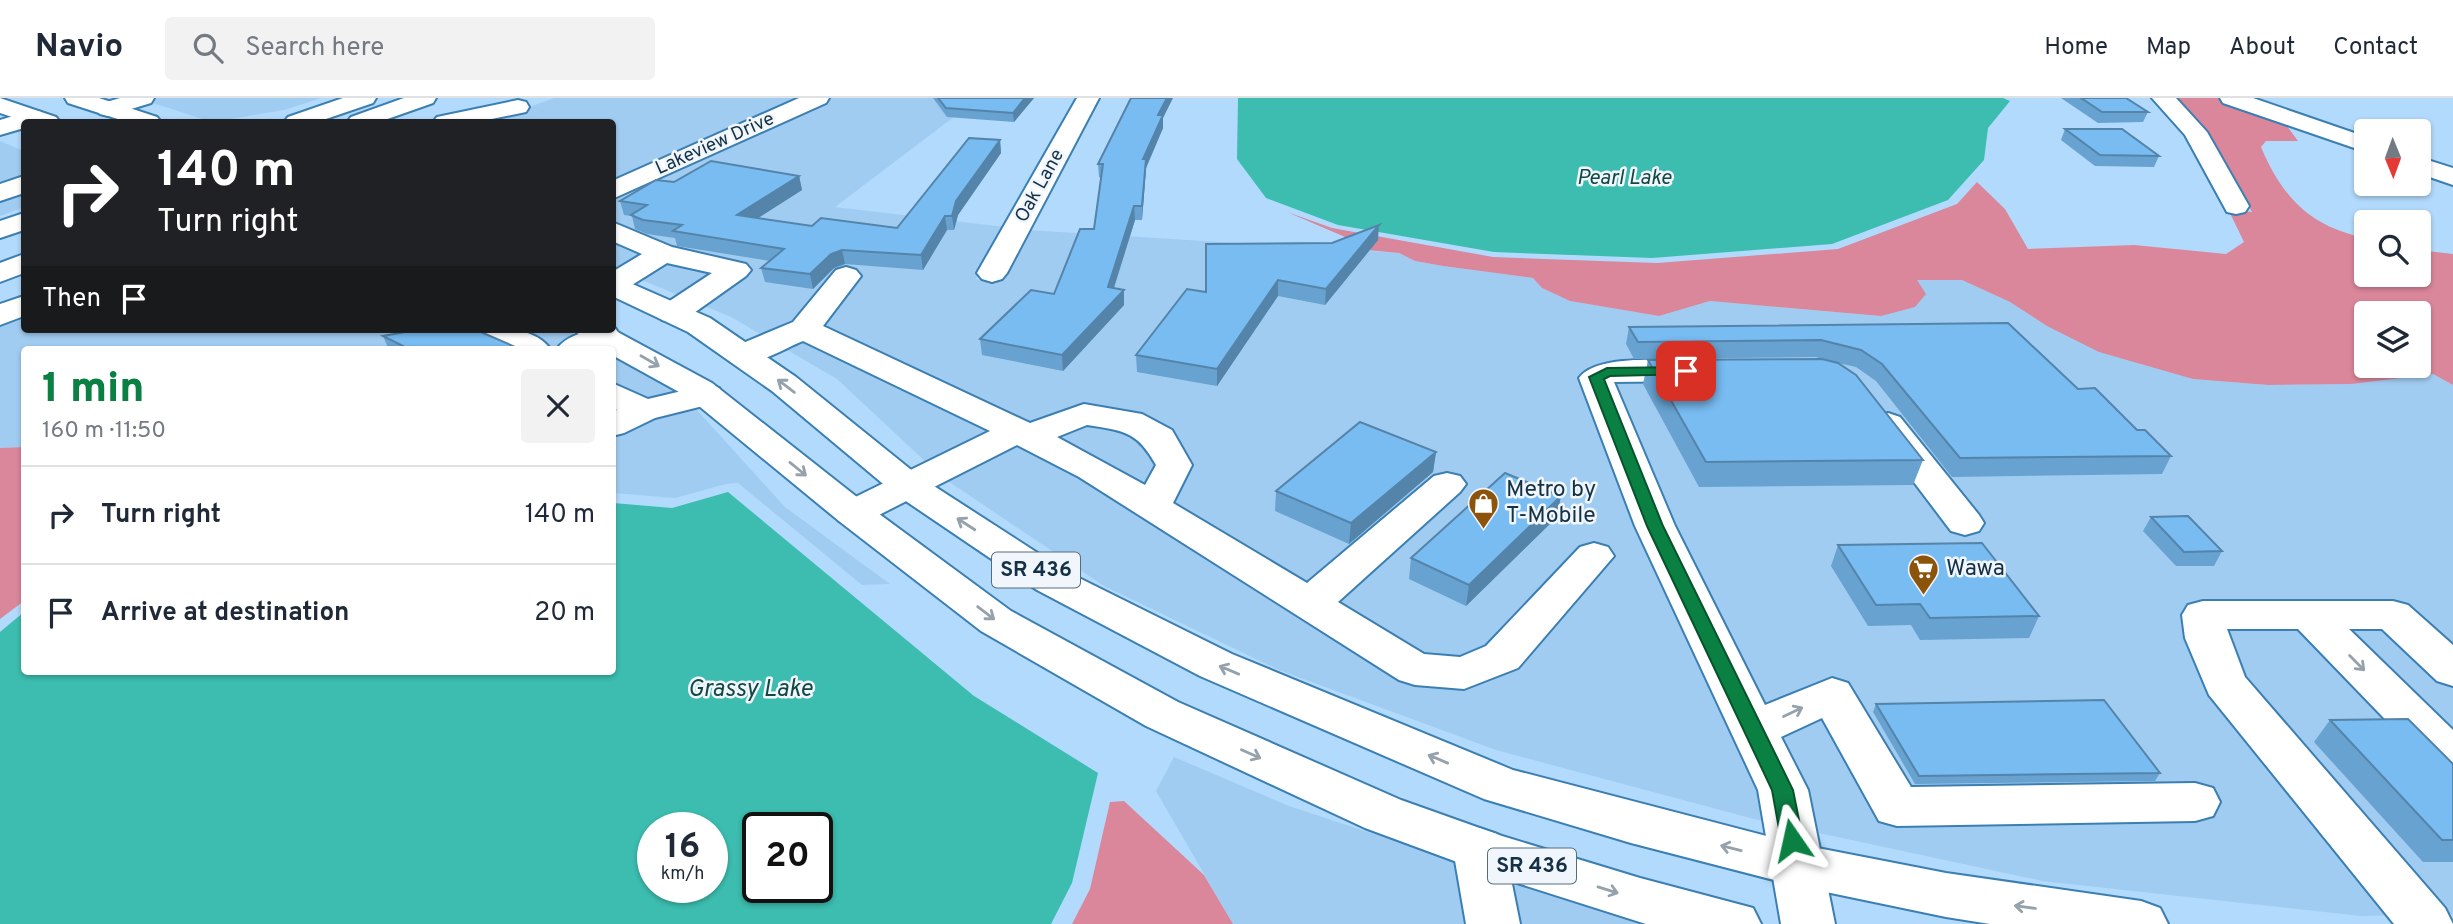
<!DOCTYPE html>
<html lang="en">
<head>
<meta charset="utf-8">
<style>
  :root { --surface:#fff; --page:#f2f2f3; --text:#1f2937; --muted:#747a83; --line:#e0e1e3; --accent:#0b8043 }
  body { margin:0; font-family:Overpass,sans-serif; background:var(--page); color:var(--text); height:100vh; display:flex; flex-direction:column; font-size:26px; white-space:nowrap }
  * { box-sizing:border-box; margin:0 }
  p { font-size:23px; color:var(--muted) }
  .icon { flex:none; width:38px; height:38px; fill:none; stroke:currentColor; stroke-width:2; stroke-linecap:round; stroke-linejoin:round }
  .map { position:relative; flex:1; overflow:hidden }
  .side { position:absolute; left:21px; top:248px; width:595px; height:329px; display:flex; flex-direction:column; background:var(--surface); border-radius:7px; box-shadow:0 2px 5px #0004 }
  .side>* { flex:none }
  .banner { position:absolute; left:21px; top:21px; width:595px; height:214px; border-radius:7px; box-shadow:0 2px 5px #0004; background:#202124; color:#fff; overflow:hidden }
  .needle { width:46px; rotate:179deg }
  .controls { position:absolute; left:2354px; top:21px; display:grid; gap:14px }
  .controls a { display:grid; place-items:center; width:77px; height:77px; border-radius:7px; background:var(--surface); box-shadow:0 2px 5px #0004; font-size:35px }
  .speed { position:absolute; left:637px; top:714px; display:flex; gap:14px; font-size:35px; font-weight:700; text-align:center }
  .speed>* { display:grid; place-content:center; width:91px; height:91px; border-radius:50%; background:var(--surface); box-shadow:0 2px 5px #0004; line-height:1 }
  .speed small { font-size:18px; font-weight:400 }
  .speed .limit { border:4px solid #111; border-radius:10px; background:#fff; color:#111 }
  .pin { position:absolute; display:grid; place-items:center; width:60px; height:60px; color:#fff; margin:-30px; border-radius:14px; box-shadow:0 4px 10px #0006 }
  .me { position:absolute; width:77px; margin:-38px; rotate:349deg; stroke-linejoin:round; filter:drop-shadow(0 0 5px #0008) }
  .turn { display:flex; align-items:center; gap:24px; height:147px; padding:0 21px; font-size:32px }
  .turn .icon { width:91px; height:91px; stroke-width:2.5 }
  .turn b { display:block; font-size:49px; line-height:60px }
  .then { display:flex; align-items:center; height:66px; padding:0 21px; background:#0003; gap:14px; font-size:26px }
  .round { display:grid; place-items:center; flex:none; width:74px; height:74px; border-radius:7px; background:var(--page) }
  .overview { display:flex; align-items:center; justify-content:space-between; height:119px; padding:0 21px }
  h1 { font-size:42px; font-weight:800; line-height:52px; color:var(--accent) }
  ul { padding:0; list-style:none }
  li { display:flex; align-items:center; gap:21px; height:98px; padding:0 21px; border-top:2px solid var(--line) }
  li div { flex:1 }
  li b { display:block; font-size:26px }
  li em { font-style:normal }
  header { display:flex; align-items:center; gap:42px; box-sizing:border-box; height:98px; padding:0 35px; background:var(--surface); border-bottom:2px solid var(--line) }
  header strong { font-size:33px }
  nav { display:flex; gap:38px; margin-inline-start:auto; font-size:24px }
  .search { width:490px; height:63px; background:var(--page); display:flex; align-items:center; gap:18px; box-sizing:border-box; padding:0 24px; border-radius:7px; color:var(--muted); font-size:26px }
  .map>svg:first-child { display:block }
  .built { fill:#a1ccf1 }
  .green { fill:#da879b; fill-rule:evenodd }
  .water { fill:#3cbdaf; fill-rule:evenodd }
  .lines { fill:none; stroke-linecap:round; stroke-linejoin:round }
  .minor-casing { stroke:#3b7fb2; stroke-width:4 }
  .major-casing { stroke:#3b7fb2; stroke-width:4 }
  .minor { fill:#fff; fill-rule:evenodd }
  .major { fill:#fff; fill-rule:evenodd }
  .wall { fill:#67a2d0 }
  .shaded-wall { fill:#5484a9 }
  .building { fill:#78bcf2; stroke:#5484a9; stroke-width:2 }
  .oneway { stroke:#95a2ac }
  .route { fill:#0b8043; stroke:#07532c; stroke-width:2 }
  .labels { text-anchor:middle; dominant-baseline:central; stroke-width:5; stroke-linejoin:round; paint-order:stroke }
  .far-street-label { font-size:19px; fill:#143146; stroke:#f0f6fc }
  .far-water-label { font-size:21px; font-style:italic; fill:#114942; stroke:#f0f6fc }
  .shield { fill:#f0f6fc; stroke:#566c7d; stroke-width:2 }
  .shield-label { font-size:21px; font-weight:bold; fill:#143146 }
  .poi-label { font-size:23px; fill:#143146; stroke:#f0f6fc; text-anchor:start }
  .water-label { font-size:24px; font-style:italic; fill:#114942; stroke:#f0f6fc }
</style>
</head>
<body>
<header>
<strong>Navio</strong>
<div class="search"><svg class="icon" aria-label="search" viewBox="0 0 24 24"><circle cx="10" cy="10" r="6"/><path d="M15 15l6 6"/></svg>Search here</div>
<nav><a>Home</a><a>Map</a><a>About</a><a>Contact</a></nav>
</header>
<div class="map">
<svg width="2453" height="826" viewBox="0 0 2453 826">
  <rect width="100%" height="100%" fill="#b2dafc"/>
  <g class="built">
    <path d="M137,0H321L284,12L212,24Z"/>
    <path d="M554,0H806L613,87L612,24H489Z"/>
    <path d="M829,0H979L835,109L1005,129L976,181L1000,183L1027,132L1399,155L1415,163L1443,168L1533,180L1542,190L1570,203L1659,218L1710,203L1881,218L1916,182H1962L2010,204L2047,228L2193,281L2268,287L2352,286L2433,276L2453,287V816L2361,818L2042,783L1754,721L1496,652L1279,572L1104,488L942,379L837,281L731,219L613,170L612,99Z"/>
    <path d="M0,43L24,53V109L0,118Z"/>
    <path d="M24,214V231H564L606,252H24V349L0,350V224Z"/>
    <path d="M612,256L669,288L696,311L785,409L890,486L862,487L738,385L726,386L675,400L613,395Z"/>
    <path d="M1174,659L1289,708L1646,826H1233L1156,693Z"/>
  </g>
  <g class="green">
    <path d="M2174,0H2217L2284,24L2298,43H2266L2261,49C2282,99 2310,129 2366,140V177H2418L2419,152L2453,156V287L2433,276L2352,286L2268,287L2193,281L2099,254L2047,228L2010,204L1962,182H1917L1926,196L1915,209L1881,218L1710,203L1659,218L1570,203L1542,190L1533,180L1443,168L1415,163L1399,155L1366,152L1352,142L1287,114L1332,130L1493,159L1657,165L1838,151L1957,106L1977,84L2005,111L2028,151L2134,147L2226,156L2244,144L2228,111L2252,114L2208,36ZM2366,215H2418V268H2366Z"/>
    <path d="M24,349V503L0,521V350Z"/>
    <path d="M1124,703L1204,777L1233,826H1072L1090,791L1110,704Z"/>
  </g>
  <g class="water">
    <path d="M1238,0H2003L2010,3L1988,30L1984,62L1948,102L1832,146L1652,160L1494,154L1338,127L1266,100L1237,61Z"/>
    <path d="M728,394L974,598L1098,675L1072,785L1051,826H0V534L24,514V574H612L613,405L672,410ZM653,730H712V789H653ZM758,730H817V789H758Z"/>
  </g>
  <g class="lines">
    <defs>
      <g id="minor">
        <path d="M120,0H154L151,5L108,18L100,16L96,11L100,6Z"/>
        <path d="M799,0H829L826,5L612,101V83Z"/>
        <path d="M1077,0H1099L1007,175L1002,181L992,184L982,181L977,175Z"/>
        <path d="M2152,0H2176L2207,34L2249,108L2245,114L2236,116L2227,114L2185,37Z"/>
        <path d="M2220,0H2253L2366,39V54L2223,5Z"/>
        <path d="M33,12L41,14L45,19L41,24H24V30L0,37V22Z"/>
        <path d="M2418,59L2453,70V87L2418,75Z"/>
        <path d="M24,78V95L0,103V86Z"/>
        <path d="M612,124L672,149L746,166L751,172L746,178L684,222L673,224L662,222L658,215L662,208L712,175L667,165L624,192L612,195V174L642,156L612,143Z"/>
        <path d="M846,169L856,172L861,178L823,228L1030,325L1084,306L1142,316L1172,332L1192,367L1173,405L1307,485L1434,378L1447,375L1460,378L1466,386L1460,394L1338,504L1424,556L1460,559L1486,548L1580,449L1594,445L1608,449L1614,458L1518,570L1464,591L1415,587L1399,582L1079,379L1017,347L867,423L853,427L839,423L834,415L839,407L990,333L803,243C781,252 755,270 731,264L726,257L731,250L793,224L836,172ZM1087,327C1124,333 1137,333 1156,367L1145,387L1057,339Z"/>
        <path d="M615,230L620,237C606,257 578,252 556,252C570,232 597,233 615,230Z"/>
        <path d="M474,231C500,231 535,228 551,252C525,252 491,255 474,231Z"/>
        <path d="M1699,263L1711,266L1716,273L1711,280L1699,283L1614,284L1675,428L1765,607L1832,580L1848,585L1911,689L2195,685L2213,690L2220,704L2213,718L2195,723L1897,728L1879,723L1822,620L1781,639L1808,692L1835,826H1781L1758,692L1635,428L1579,280C1597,255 1669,263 1699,263Z"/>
        <path d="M612,285L648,301L707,287L719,290L724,297L719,304L655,320L624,335L612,338V314L617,312L612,309Z"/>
        <path d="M1888,315L1900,319L1979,417L1984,425L1979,433L1965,437L1951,433L1870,326L1876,319Z"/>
        <path d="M2203,503H2393L2408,507L2453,547V588L2437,583L2382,531H2349L2453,632V679L2436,674L2298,531H2227L2245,579L2445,810L2453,826H2394L2209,597L2185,540L2182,517L2188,507Z"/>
        <path d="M1479,730L1497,736L1505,751L1520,826H1466L1453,751L1461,736Z"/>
      </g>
      <g id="major">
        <path d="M0,0L56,19L60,24H27L0,15Z"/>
        <path d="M65,0H99L157,19L161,24H127L68,5Z"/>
        <path d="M343,0H376L373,5L317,24H284L288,19Z"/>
        <path d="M404,0H436L433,5L379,24H347L351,19Z"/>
        <path d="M518,2L526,4L529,9L526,14L477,24H433L437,19Z"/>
        <path d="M24,115V132L0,140V123Z"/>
        <path d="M24,156V175L0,184V165Z"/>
        <path d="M612,177L710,220L796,279L920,379L1067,474L1232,556L1513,672L1797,746L1946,775L2141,803L2160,810L2168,826H1990L1946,819L1797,788L1631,745L1484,701L1200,578L1037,492L894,395L772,293L688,234L612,198Z"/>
        <path d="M24,198V218L0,227V206Z"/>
        <path d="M574,231H612L712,285L867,407L1011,513L1178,604L1401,702L1502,738L1640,780L1753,810L1761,826H1646L1495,778L1365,730L1146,628L981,533L839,423L688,299L612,257V252C599,252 582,242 574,231Z"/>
      </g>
    </defs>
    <use href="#minor" class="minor-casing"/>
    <use href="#major" class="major-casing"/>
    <use href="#minor" class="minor"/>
    <use href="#major" class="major"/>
  </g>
  <g class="wall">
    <path d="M933,0H1034L1014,24L947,19Z"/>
    <path d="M2061,0H2126L2148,14L2143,24L2098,25Z"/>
    <path d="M1163,20V30L1146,70L1142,122H1135L1114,190L1124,192V207L1063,273L982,257L980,241L1054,196L1094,131L1101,80L1099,79L1098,66Z"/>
    <path d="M2065,31L2159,58L2154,69L2095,68L2061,42Z"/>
    <path d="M1000,42L1001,55L958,117L954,132H947L923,172L845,166L834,170L813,191L765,184L761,170L770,163L677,148L675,140L647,136L635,131L632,118L624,117L620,103L674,84L799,78L802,92L758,120L812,128L897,130Z"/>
    <path d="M1378,142L1325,207L1278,198L1217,288L1137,274L1136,257L1206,194L1332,145Z"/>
    <path d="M2008,225L2078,291L2137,332L2171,358L2162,376L1952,379L1876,283L1856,269L1838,265L1923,362L1913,387L1699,389L1643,286L1648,262L1822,261L1816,259L1634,261L1626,246L1629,229Z"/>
    <path d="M383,238L515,252H389Z"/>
    <path d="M1436,354L1433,374L1349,446L1275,413L1276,393Z"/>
    <path d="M1557,419L1466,508L1409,481L1411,460Z"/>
    <path d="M2151,419L2222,453L2214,468H2176L2143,433Z"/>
    <path d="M1838,447L2039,518L2029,540L1920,542L1911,527L1868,528L1831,468Z"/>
    <path d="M1876,606L2160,675L2155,683L1915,686L1873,614Z"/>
    <path d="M2330,622L2453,666V764H2423L2314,644Z"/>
  </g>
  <g class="shaded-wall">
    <path d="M1025,0H1034L1014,24L1013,15Z"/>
    <path d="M1167,0H1173L1163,20V30L1146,70L1142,122L1143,61L1158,17Z"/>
    <path d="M1000,42L1001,55L958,117L954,132L952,118L956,103Z"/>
    <path d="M799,78L802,92L741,131L737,117Z"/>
    <path d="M1134,108L1135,122L1109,205L1108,189Z"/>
    <path d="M945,118L947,132L923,172L921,157Z"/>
    <path d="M1379,127L1378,142L1325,207L1326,191Z"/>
    <path d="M842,152L845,166L834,170L813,191L810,176L831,156Z"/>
    <path d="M1278,182V198L1217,288V271Z"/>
    <path d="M1124,192V207L1063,273L1062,257Z"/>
    <path d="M1436,354L1433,374L1349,446L1351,425Z"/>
    <path d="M1561,398L1557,419L1466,508L1469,487Z"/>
  </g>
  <g class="building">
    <path d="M938,0H1025L1013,15L946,10Z"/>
    <path d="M1131,0H1167L1158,17H1163L1143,61H1146L1142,108H1134L1108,189L1124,192L1062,257L980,241L1031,192L1054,196L1080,131H1094L1103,66H1098Z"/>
    <path d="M2081,0H2126L2148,14H2102Z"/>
    <path d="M2065,31H2122L2159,58L2100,57Z"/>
    <path d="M969,40L1000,42L956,103L952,118H945L921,157L842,152L831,156L810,176L761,170L784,151L673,133L682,127L643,122L631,117L647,107L620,103L656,82L674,84L711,63L799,78L737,117L812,128L821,120L897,130Z"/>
    <path d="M1379,127L1326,191L1278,182L1217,271L1136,257L1187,191L1206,194V146L1332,145Z"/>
    <path d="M2008,225L2078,291L2095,290L2137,332H2145L2171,358L1960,360L1882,266L1861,252L1821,242L1638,244L1629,229Z"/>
    <path d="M422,231H474L513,248L506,252H403L407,250L383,238Z"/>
    <path d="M1822,261L1838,265L1856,277L1923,362L1706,364L1648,262Z"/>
    <path d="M1360,324L1436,354L1351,425L1276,393Z"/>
    <path d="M1505,375L1561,398L1469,487L1411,460Z"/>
    <path d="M2188,418L2222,453L2184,454L2151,419Z"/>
    <path d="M1982,445L2039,518L1930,520L1920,506L1876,507L1838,447Z"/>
    <path d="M2104,602L2160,675L1919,678L1876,606Z"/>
    <path d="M2408,621L2453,666V742H2442L2330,622Z"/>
  </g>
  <defs><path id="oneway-shaft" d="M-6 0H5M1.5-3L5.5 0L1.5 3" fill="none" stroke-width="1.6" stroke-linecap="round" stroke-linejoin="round" transform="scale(1.75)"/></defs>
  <g class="oneway">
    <use href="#oneway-shaft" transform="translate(650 263) rotate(30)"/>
    <use href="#oneway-shaft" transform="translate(786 288) rotate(-143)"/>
    <use href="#oneway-shaft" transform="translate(798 371) rotate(39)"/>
    <use href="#oneway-shaft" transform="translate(966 426) rotate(-147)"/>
    <use href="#oneway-shaft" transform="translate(986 515) rotate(37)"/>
    <use href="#oneway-shaft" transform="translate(2357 565) rotate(45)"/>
    <use href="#oneway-shaft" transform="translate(1229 572) rotate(-157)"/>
    <use href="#oneway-shaft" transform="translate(1793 614) rotate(-25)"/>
    <use href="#oneway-shaft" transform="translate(1251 656) rotate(24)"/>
    <use href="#oneway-shaft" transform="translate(1438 661) rotate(-157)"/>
    <use href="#oneway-shaft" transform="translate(1731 750) rotate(-166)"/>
    <use href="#oneway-shaft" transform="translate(1608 792) rotate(17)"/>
    <use href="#oneway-shaft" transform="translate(2025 809) rotate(-172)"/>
  </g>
  <path class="route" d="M1686,269L1690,270V276L1610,278L1604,281L1663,428L1793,692L1803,742L1799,748L1792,750L1785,748L1781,742L1772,692L1647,428L1589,279L1607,270Z"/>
  <defs>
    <symbol id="shop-pin" viewBox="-11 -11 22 30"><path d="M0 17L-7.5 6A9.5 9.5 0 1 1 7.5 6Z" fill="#8c530b" stroke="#f0f6fc"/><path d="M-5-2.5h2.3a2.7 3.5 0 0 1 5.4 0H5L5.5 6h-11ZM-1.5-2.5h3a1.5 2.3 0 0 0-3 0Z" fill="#fff"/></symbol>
    <symbol id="supermarket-pin" viewBox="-11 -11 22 30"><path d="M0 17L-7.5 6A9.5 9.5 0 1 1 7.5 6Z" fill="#8c530b" stroke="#f0f6fc"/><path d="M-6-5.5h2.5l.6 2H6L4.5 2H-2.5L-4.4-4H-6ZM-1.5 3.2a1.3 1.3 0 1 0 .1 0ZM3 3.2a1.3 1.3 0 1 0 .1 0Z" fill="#fff"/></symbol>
  </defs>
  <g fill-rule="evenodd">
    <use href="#shop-pin" x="1466" y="388" width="35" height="47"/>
    <use href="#supermarket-pin" x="1906" y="454" width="35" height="47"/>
  </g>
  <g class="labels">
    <g class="far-street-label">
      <text transform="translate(715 46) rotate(-24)">Lakeview Drive</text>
      <text transform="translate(1040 88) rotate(-61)">Oak Lane</text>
    </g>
    <g class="far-water-label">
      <text x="1624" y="80">Pearl Lake</text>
    </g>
    <g class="shield">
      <rect x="992" y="454.5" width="88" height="35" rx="5"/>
      <rect x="1488" y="750.5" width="88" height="35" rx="5"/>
    </g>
    <g class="shield-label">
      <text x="1036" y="472">SR 436</text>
      <text x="1532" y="768">SR 436</text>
    </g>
    <g class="poi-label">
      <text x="1506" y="392">Metro by<tspan x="1506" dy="26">T-Mobile</tspan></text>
      <text x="1946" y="471">Wawa</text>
    </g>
    <g class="water-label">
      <text x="750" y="592">Grassy Lake</text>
    </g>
  </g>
</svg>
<div class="controls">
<a><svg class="needle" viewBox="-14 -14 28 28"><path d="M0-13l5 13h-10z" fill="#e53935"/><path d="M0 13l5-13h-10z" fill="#747a83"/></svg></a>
<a><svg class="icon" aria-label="search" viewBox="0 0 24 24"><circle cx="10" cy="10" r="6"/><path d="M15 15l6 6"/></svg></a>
<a><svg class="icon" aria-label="layers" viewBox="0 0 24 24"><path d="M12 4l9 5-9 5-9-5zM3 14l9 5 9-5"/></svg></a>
</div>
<div class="speed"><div>16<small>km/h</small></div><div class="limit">20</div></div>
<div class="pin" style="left:1686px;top:273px;background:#d93025"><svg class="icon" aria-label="arrive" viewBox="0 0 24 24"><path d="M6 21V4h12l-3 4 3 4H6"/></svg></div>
<svg class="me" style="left:1792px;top:742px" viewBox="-20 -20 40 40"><path d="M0-17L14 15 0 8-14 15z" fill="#0b8043" stroke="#fff" stroke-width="4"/></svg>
<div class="banner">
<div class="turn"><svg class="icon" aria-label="right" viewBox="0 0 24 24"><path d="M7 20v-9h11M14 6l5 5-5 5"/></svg><div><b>140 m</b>Turn right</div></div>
<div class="then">Then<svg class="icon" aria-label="arrive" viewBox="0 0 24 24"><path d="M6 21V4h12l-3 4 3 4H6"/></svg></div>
</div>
<section class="side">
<div class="overview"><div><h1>1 min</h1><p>160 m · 11:50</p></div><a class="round"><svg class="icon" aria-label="close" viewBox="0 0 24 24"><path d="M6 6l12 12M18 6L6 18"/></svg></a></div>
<ul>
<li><svg class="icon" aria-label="right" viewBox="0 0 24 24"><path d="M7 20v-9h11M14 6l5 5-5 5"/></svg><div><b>Turn right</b></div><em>140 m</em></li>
<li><svg class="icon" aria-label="arrive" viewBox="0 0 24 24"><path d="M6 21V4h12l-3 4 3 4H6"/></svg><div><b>Arrive at destination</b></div><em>20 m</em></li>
</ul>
</section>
</div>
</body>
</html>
